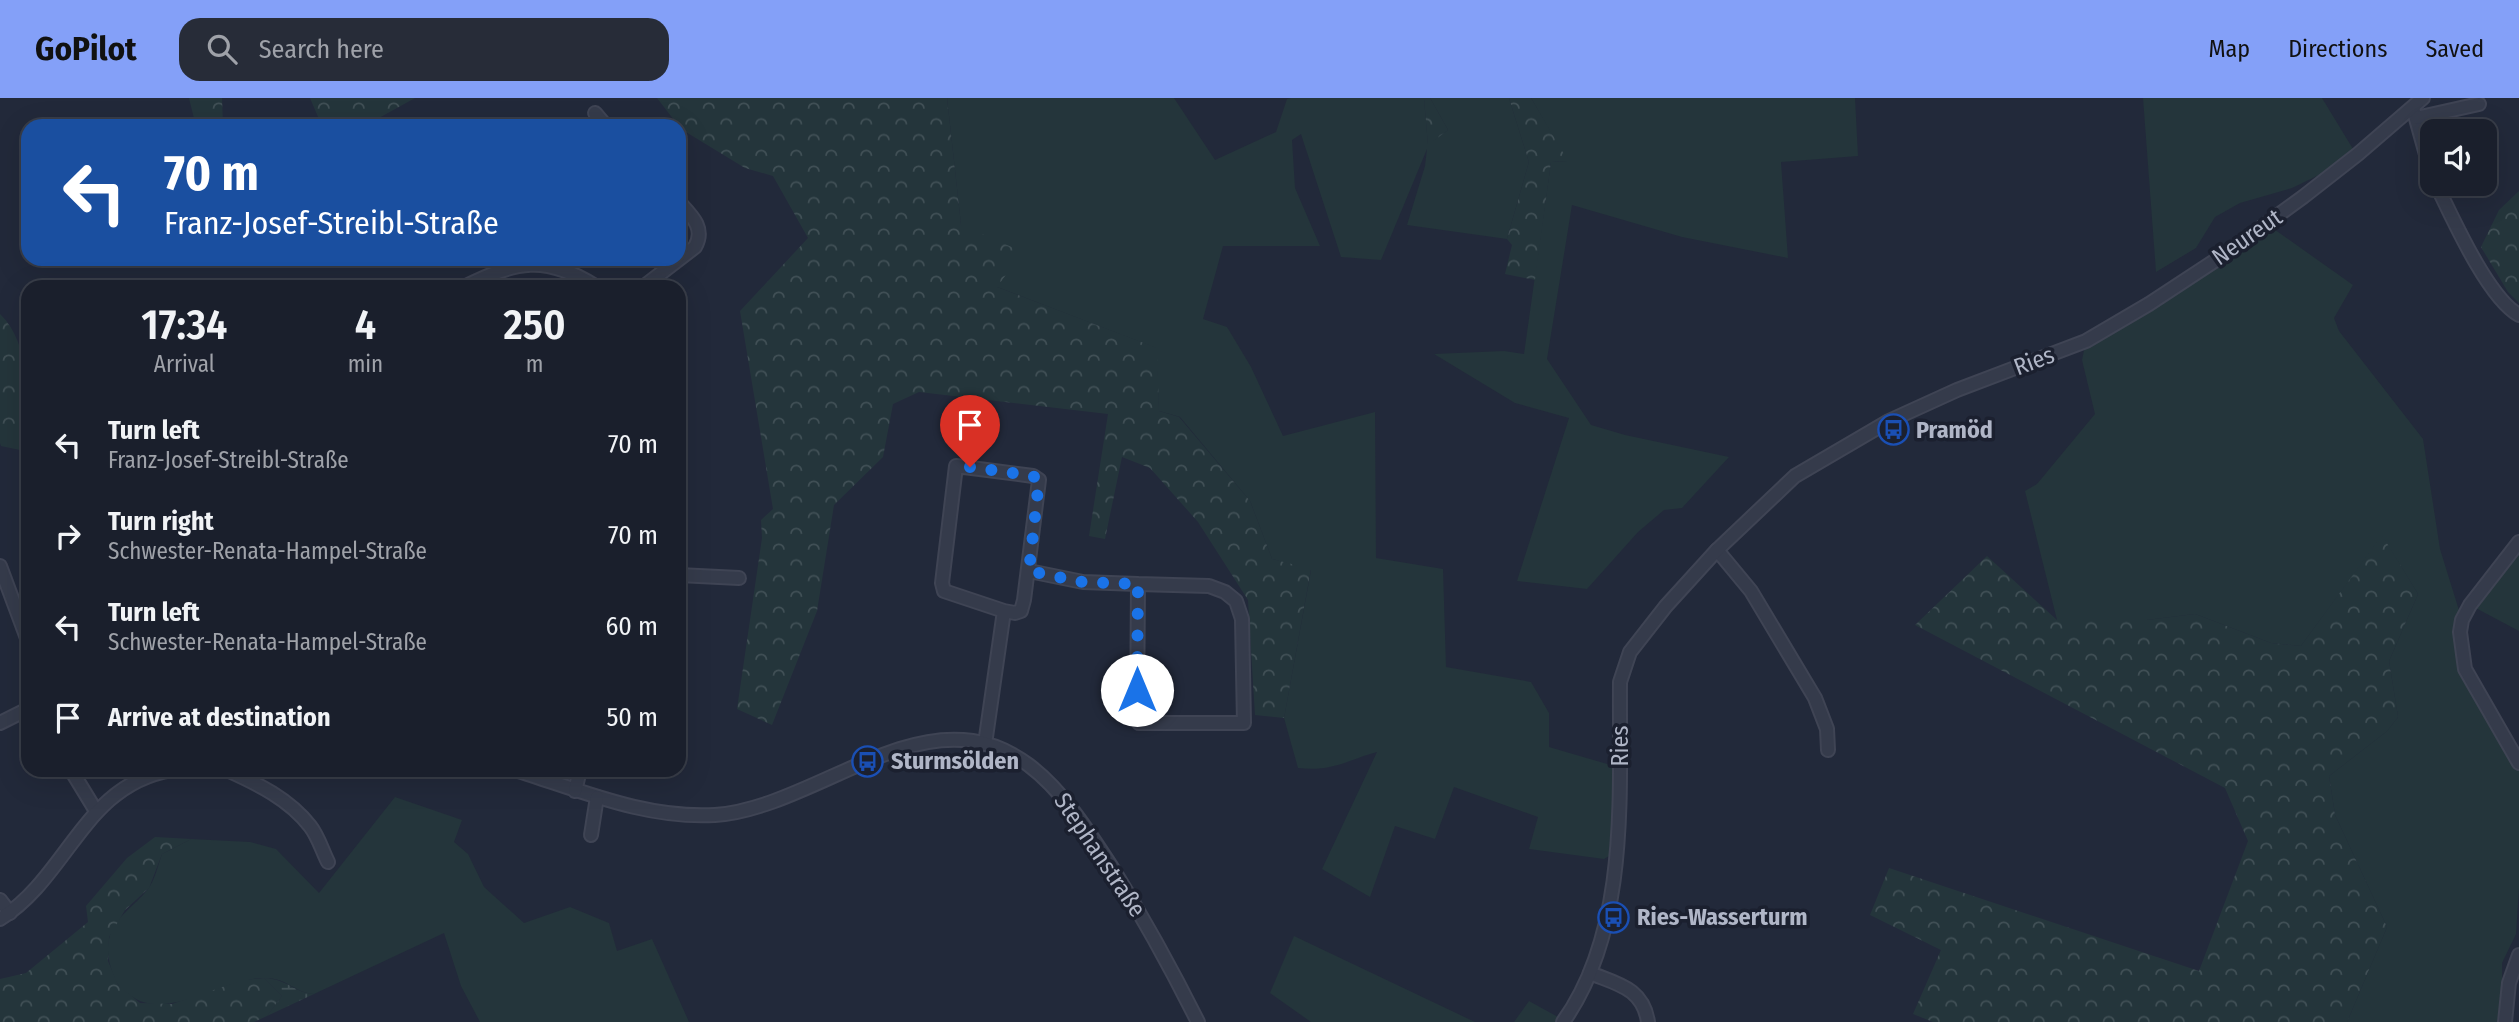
<!DOCTYPE html>
<html lang="en">
<head>
<meta charset="utf-8">
<style>
  :root { --surface:#1a1f2c; --page:#272c38; --text:#f1f3f6; --muted:#9fa2a9; --line:#383d48; --accent:#84a0f8 }
  body { margin:0; font-family:"Fira Sans Condensed",sans-serif; background:var(--page); color:var(--text); height:100vh; display:flex; flex-direction:column; font-size:26px; white-space:nowrap }
  * { box-sizing:border-box; margin:0 }
  p { font-size:23px; color:var(--muted) }
  .icon { flex:none; width:38px; height:38px; fill:none; stroke:currentColor; stroke-width:2; stroke-linecap:round; stroke-linejoin:round }
  .map { position:relative; flex:1; overflow:hidden }
  .details { position:absolute; left:21px; top:182px; width:665px; height:497px; display:flex; flex-direction:column; background:var(--surface); border-radius:21px; box-shadow:0 7px 28px #0002,0 0 0 2px var(--line) }
  .details>* { flex:none }
  .hud { position:absolute; left:21px; top:21px; width:665px; height:147px; border-radius:21px; box-shadow:0 7px 28px #0002,0 0 0 2px var(--line); background:#1a4fa0; color:#fff; overflow:hidden }
  .controls { position:absolute; left:2420px; top:21px; display:grid; gap:14px }
  .controls a { display:grid; place-items:center; width:77px; height:77px; border-radius:14px; background:var(--surface); box-shadow:0 7px 28px #0002,0 0 0 2px var(--line); font-size:35px }
  .pin { position:absolute; display:grid; place-items:center; width:60px; height:60px; color:#fff; margin:-72px -30px; border-radius:50% 50% 50% 0; rotate:-45deg; box-shadow:0 0 7px #0007 }
  .pin .icon { rotate:45deg }
  .me { position:absolute; width:77px; margin:-38px; rotate:0deg; stroke-linejoin:round; filter:drop-shadow(0 0 5px #0008) }
  .turn { display:flex; align-items:center; gap:24px; height:147px; padding:0 28px; font-size:32px }
  .turn .icon { width:91px; height:91px; stroke-width:2.5 }
  .turn b { display:block; font-size:49px; line-height:60px }
  .eta { display:flex; justify-content:space-evenly; align-items:center; height:119px; text-align:center }
  .eta b { font-size:42px; font-weight:600; line-height:49px }
  ul { padding:0; list-style:none }
  li { display:flex; align-items:center; gap:21px; height:91px; padding:0 28px }
  li div { flex:1 }
  li b { display:block; font-size:26px }
  li em { font-style:normal }
  header { display:flex; align-items:center; gap:42px; box-sizing:border-box; height:98px; padding:0 35px; background:var(--accent); color:#111 }
  header strong { font-size:33px }
  nav { display:flex; gap:38px; margin-inline-start:auto; font-size:24px }
  .search { width:490px; height:63px; background:var(--page); display:flex; align-items:center; gap:18px; box-sizing:border-box; padding:0 24px; border-radius:21px; color:var(--muted); font-size:26px }
  .map>svg:first-child { display:block }
  .grass { fill:#24353b }
  .forest { fill:url(#forest-crowns) }
  .wetland { fill:url(#wetland-marsh) }
  .lines { fill:none; stroke-linecap:round; stroke-linejoin:round }
  .minor-casing { stroke:#3f4454; stroke-width:16 }
  .minor { stroke:#353b4b; stroke-width:12 }
  .route { stroke:#1a73e8; stroke-width:12; stroke-dasharray:0 21.6 }
  .labels { text-anchor:middle; dominant-baseline:central; stroke-width:7; stroke-linejoin:round; paint-order:stroke }
  .street-label { font-size:24px; fill:#b0b6c7; stroke:#1b202f }
  .poi-label { font-size:24px; font-weight:bold; fill:#b0b6c7; stroke:#1b202f; text-anchor:start }
</style>
</head>
<body>
<header>
<strong>GoPilot</strong>
<div class="search"><svg class="icon" aria-label="search" viewBox="0 0 24 24"><circle cx="10" cy="10" r="6"/><path d="M15 15l6 6"/></svg>Search here</div>
<nav><a>Map</a><a>Directions</a><a>Saved</a></nav>
</header>
<div class="map">
<svg width="2519" height="924" viewBox="0 0 2519 924">
  <defs>
    <pattern id="forest-crowns" width="20" height="18" patternUnits="userSpaceOnUse" patternTransform="scale(1.75)"><rect width="20" height="18" fill="#24353b"/><path d="M2 6a3 3 0 1 1 6 0M12 15a3 3 0 1 1 6 0" fill="none" stroke="#415056"/></pattern>
    <pattern id="wetland-marsh" width="20" height="14" patternUnits="userSpaceOnUse" patternTransform="scale(1.75)"><rect width="20" height="14" fill="#24353b"/><path d="M1 5h8M5 5V1M11 12h8M15 12V8" fill="none" stroke="#415056"/></pattern>
  </defs>
  <rect width="100%" height="100%" fill="#22293a"/>
  <g class="grass">
    <path d="M947,0H1174L1215,62L1276,34L1287,1L1291,0H1424L1428,46L1448,32L1430,0H1509L1529,64L1507,141L1407,127L1425,68L1427,51L1381,162L1341,159L1301,36L1292,42L1295,90L1320,148H1223L1203,221L1227,229L1251,269L1283,338L1375,314L1376,460L1443,471L1446,569L1531,584L1549,615V649L1614,668L1615,693L1609,758L1604,761L1529,751L1538,719L1454,689L1435,741L1395,728L1370,799L1322,771L1377,654C1347,662 1333,674 1298,670L1284,620L1311,472L1272,461L1250,403L1180,319L1159,313L1156,250L997,189L961,127Z"/>
    <path d="M1531,0H1855L1858,58L1781,64L1788,160L1682,139L1572,107L1547,261L1591,327L1625,337L1729,359L1682,410L1664,412L1638,434L1587,491L1517,483L1569,320L1515,305L1434,256L1504,253L1524,256L1551,64L1567,63Z"/>
    <path d="M2143,0H2322L2353,51L2321,76L2292,90L2240,105L2215,119L2196,150L2156,174Z"/>
    <path d="M2271,129L2353,187L2334,220L2339,233L2423,341L2440,451L2462,522L2460,548L2519,665V790L2516,836L2502,865V887L2507,901L2505,924H2347L2387,829L2335,717L2329,678L2387,633L2398,619L2389,563L2418,496L2382,438L2301,548L2271,545L2195,516L2147,522H2057L2025,393L2037,386L2095,316L2082,262L2086,243Z"/>
    <path d="M2519,444V533L2470,507Z"/>
    <path d="M395,699L462,722L454,744L468,756L484,789L524,825L570,809L609,825L617,853L652,841L689,924H480L461,888L444,835L314,896C295,895 286,879 264,880C224,880 167,924 131,898C125,893 119,890 116,883C110,869 106,857 109,841C114,819 135,808 148,791C155,782 158,767 162,756L191,741L250,744L276,751L319,795Z"/>
    <path d="M1294,838L1475,924H1311L1270,895Z"/>
    <path d="M1529,903L1558,919L1557,924H1514Z"/>
  </g>
  <g class="forest">
    <path d="M189,0H222L223,28H196Z"/>
    <path d="M310,0H415L377,21L376,28H322Z"/>
    <path d="M657,0H947L961,127L1023,154L997,189L1157,250L1159,313L1179,319L1250,403L1272,461L1311,471L1284,620L1255,617L1248,502L1198,424L1150,370L1122,359L1105,441L1089,438L1108,316L919,294L893,306L883,359L834,407L817,513L772,627L737,611L762,440L761,422L773,411L740,213L808,140L773,78L745,70L681,31Z"/>
    <path d="M1424,0H1430L1448,32L1428,47Z"/>
    <path d="M1509,0H1531L1568,63L1551,64L1535,182L1505,176L1512,147L1507,141L1529,64Z"/>
    <path d="M2519,93V205L2508,194L2481,149L2499,112Z"/>
    <path d="M0,216C32,246 28,309 28,349L25,353L1,348L0,345Z"/>
    <path d="M2382,437L2418,496L2389,563L2398,619L2387,633L2329,678L2335,717L2387,829L2347,924H1933L1913,916L1941,852L1870,817L1889,770L2199,873L2248,743L2225,690L1915,527L1987,458L2057,522H2147L2195,516L2271,545L2301,548Z"/>
    <path d="M155,739L191,741L162,756L149,790L125,812L109,839L108,863L118,887L140,905L172,906L243,882L264,880L282,898L267,918L254,924H0V881L26,875L88,824L86,808L127,760Z"/>
  </g>
  <path class="wetland" d="M264,880C288,881 294,895 314,896L267,918L282,898Z"/>
  <g class="lines">
    <defs>
      <g id="minor">
        <path d="M2413,10L2432,78"/>
        <path d="M595,15L606,28"/>
        <path d="M2416,20L2479,6"/>
        <path d="M2436,86C2452,119 2488,200 2519,217"/>
        <path d="M464,189C517,163 544,156 597,189"/>
        <path d="M643,189L695,149C706,130 691,117 679,104"/>
        <path d="M2519,444L2470,507L2462,522L2460,534L2465,571L2519,665"/>
        <path d="M1717,452L1751,493L1815,600L1827,631L1828,652"/>
        <path d="M0,468L28,543"/>
        <path d="M1029,473L1083,484L1138,486L1137,619L1139,625H1244L1242,521L1236,503L1225,494L1209,488L1138,486"/>
        <path d="M679,477L739,480"/>
        <path d="M0,625L28,611"/>
        <path d="M985,646L1004,513L944,493L942,485L956,368L1033,378L1039,382L1024,502L1021,513L1015,515L1004,513"/>
        <path d="M71,672L96,713"/>
        <path d="M227,672C258,686 289,701 310,728C318,738 322,752 328,764"/>
        <path d="M515,672C580,692 645,721 715,717C775,713 842,669 900,651C1011,615 1060,689 1113,771C1144,821 1172,872 1198,924"/>
        <path d="M575,693L580,672"/>
        <path d="M591,737L597,699"/>
        <path d="M0,802L10,815"/>
        <path d="M0,821C68,779 84,686 172,672"/>
        <path d="M1590,875C1617,886 1643,890 1648,924"/>
        <path d="M1563,924C1630,830 1619,694 1620,584L1630,554L1666,508L1717,452L1795,378L1889,323L1957,292L2086,243L2149,206L2222,158L2303,99L2358,56L2423,0"/>
        <path d="M2505,924L2509,885L2519,857"/>
      </g>
    </defs>
    <use href="#minor" class="minor-casing"/>
    <use href="#minor" class="minor"/>
  </g>
  <g class="lines">
    <path class="route" d="M970,369L1033,378L1039,382L1029,473L1083,484L1138,486L1137,592"/>
  </g>
  <defs>
    <symbol id="bus-ring" viewBox="-11 -11 22 22"><circle r="9.5" fill="#1b202f" stroke="#1a4fb4" stroke-width="1.5"/><path d="M-5-6H5V4H4V6H2V4H-2V6H-4V4H-5ZM-3.5-4V0h7V-4ZM-3.5 1.2v1.5H-2V1.2ZM2 1.2v1.5H3.5V1.2Z" fill="#1a4fb4"/></symbol>
  </defs>
  <g fill-rule="evenodd">
    <use href="#bus-ring" x="1876" y="314" width="35" height="35"/>
    <use href="#bus-ring" x="850" y="646" width="35" height="35"/>
    <use href="#bus-ring" x="1596" y="802" width="35" height="35"/>
  </g>
  <g class="labels">
    <g class="street-label">
      <text transform="translate(2247 139) rotate(-35)">Neureut</text>
      <text transform="translate(2034 263) rotate(-21)">Ries</text>
      <text transform="translate(1620 648) rotate(-90)">Ries</text>
      <text transform="translate(1100 757) rotate(56)">Stephanstraße</text>
    </g>
    <g class="poi-label">
      <text x="1916" y="332">Pramöd</text>
      <text x="891" y="663">Sturmsölden</text>
      <text x="1637" y="819">Ries-Wasserturm</text>
    </g>
  </g>
</svg>
<div class="controls">
<a><svg class="icon" aria-label="sound" viewBox="0 0 24 24"><path d="M4 9h4l5-4v14l-5-4H4zM17 9q2 3 0 6"/></svg></a>
</div>
<div class="pin" style="left:970px;top:369px;background:#d93025"><svg class="icon" aria-label="arrive" viewBox="0 0 24 24"><path d="M6 21V4h12l-3 4 3 4H6"/></svg></div>
<svg class="me" style="left:1137px;top:592px" viewBox="-20 -20 40 40"><circle r="19" fill="#fff"/><path d="M0-13L10 11 0 6-10 11z" fill="#1a73e8"/></svg>
<div class="hud">
<div class="turn"><svg class="icon" aria-label="left" viewBox="0 0 24 24"><path d="M17 20v-9H6M10 6l-5 5 5 5"/></svg><div><b>70 m</b>Franz-Josef-Streibl-Straße</div></div>
</div>
<section class="details">
<div class="eta">
<div><b>17:34</b><p>Arrival</p></div>
<div><b>4</b><p>min</p></div>
<div><b>250</b><p>m</p></div>
</div>
<ul>
<li><svg class="icon" aria-label="left" viewBox="0 0 24 24"><path d="M17 20v-9H6M10 6l-5 5 5 5"/></svg><div><b>Turn left</b><p>Franz-Josef-Streibl-Straße</p></div><em>70 m</em></li>
<li><svg class="icon" aria-label="right" viewBox="0 0 24 24"><path d="M7 20v-9h11M14 6l5 5-5 5"/></svg><div><b>Turn right</b><p>Schwester-Renata-Hampel-Straße</p></div><em>70 m</em></li>
<li><svg class="icon" aria-label="left" viewBox="0 0 24 24"><path d="M17 20v-9H6M10 6l-5 5 5 5"/></svg><div><b>Turn left</b><p>Schwester-Renata-Hampel-Straße</p></div><em>60 m</em></li>
<li><svg class="icon" aria-label="arrive" viewBox="0 0 24 24"><path d="M6 21V4h12l-3 4 3 4H6"/></svg><div><b>Arrive at destination</b></div><em>50 m</em></li>
</ul>
</section>
</div>
</body>
</html>
